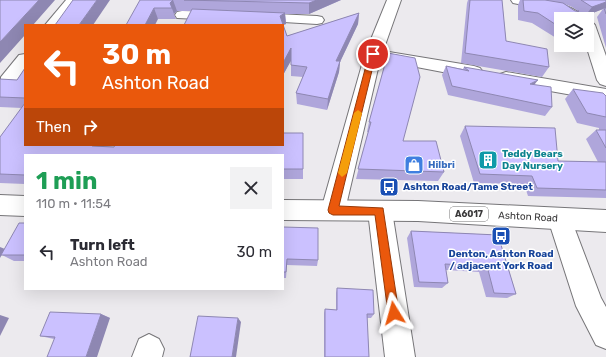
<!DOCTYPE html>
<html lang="en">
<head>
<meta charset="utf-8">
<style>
  :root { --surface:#fff; --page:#f2f2f3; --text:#2b2b33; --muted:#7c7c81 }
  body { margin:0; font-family:Rubik,sans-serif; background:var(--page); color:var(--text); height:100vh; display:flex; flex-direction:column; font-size:15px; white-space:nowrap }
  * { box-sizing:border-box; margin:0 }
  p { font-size:13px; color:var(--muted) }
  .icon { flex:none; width:22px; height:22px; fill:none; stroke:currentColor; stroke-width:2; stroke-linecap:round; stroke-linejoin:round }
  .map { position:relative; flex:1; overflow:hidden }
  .details { position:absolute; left:24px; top:154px; width:260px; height:136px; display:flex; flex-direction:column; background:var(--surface); border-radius:0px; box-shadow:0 4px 16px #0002 }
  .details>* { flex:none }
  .top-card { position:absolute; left:24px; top:24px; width:260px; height:122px; border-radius:0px; box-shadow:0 4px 16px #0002; background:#ea580c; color:#fff; overflow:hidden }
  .buttons { position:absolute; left:554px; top:12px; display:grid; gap:8px }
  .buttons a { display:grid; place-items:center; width:40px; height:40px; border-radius:0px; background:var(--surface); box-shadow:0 4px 16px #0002; font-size:20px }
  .pin { position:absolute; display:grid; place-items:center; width:34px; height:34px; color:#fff; margin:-17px; border:2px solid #fff; border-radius:50%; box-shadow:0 1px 4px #0007 }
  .me { position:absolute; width:44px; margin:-22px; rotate:352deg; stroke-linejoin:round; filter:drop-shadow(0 0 3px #0008) }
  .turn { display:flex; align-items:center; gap:14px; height:84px; padding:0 12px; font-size:18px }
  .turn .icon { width:52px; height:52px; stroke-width:2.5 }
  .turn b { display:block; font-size:28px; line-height:34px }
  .then { display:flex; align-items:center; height:38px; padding:0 12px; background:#0003; gap:8px; font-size:15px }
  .round { display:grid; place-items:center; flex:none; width:42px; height:42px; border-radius:0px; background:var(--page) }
  .head { display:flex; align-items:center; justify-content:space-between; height:68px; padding:0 12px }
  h1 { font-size:24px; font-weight:700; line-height:30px; color:#1e9e55 }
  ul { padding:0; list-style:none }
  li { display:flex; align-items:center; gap:12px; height:60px; padding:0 12px }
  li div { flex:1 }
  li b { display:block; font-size:15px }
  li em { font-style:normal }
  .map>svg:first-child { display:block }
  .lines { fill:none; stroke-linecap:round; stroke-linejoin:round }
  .minor-casing { stroke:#767578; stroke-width:2 }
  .highway-casing { stroke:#767578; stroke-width:2 }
  .minor { fill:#fff; fill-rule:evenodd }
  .highway { fill:#fff; fill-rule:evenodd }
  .wall { fill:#afa6db; fill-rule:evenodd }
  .shaded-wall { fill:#8e87b2 }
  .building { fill:#cbc1ff; stroke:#8e87b2 }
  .route { fill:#ea580c; stroke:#983908 }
  .slow { fill:#f59e0b }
  .labels { text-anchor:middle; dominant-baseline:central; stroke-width:3; stroke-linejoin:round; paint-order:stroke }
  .shield { fill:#fff; stroke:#757475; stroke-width:1 }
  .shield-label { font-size:9px; font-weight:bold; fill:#3a393a }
  .culture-label { font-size:10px; font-weight:bold; fill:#0d838f; stroke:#fff; text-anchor:start }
  .shop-label { font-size:10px; font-weight:bold; fill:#366cbe; stroke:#fff; text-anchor:start }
  .transit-label { font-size:10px; font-weight:bold; fill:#164399; stroke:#fff; text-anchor:start }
  .street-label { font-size:10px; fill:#3a393a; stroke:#fff }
</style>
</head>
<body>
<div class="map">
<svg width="606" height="357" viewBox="0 0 606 357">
  <rect width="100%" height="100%" fill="#eceaee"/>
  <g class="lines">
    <defs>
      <g id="minor">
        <path d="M66,0H81L61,25H45Z"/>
        <path d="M387,0H401L383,51L474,66L480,68L483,72L480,76L474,78L380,60L345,210L341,217L333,220L325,217L321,210L365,54Z"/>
        <path d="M511,0C536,0 570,0 586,19H569L558,11L518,4L513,3Z"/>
        <path d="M182,11L220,12L225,13L227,16L225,19L220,20L177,18L175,15L177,12Z"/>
        <path d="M256,13L317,16L322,17L324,20L322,23L317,24L251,20L249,17L251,14Z"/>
        <path d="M587,20L592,22L595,25L606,56V86L600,84L597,80L586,45Z"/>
        <path d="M25,54V70L13,85L7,87L1,85V77L19,55Z"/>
        <path d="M506,72L606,89V101L500,82L497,78L500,74Z"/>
        <path d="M380,201L388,204L392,211L415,357H385L368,211L372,204Z"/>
        <path d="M560,208L568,211L601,298L606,307V349L596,345L576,306L548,219L552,211Z"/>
        <path d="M149,334L159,339L164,349L162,357H132L139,339Z"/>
      </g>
      <g id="highway">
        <path d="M0,195L25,196V216L0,215Z"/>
        <path d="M283,200L418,201L606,210V232L418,221L283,220Z"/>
      </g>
    </defs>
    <use href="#minor" class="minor-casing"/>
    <use href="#highway" class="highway-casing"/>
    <use href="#minor" class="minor"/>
    <use href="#highway" class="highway"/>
  </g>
  <g class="wall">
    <path d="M140,0H341L309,14H285L286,24L283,25L287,36L359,13L358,24L340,62L339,72L327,110L297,104L296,93L303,77L291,76V60L283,75V25L191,11H177L174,14L176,19H158Z"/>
    <path d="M468,0H502L506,41L549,67L542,77L461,63L467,3Z"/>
    <path d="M520,0H606V48L597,17L603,9L585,16L579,12L574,19H561V41L532,23L518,20V5ZM565,4L572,7L578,11H575Z"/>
    <path d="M388,53L403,141L444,172L438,181L356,179L368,132H367L369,122Z"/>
    <path d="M446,66L463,69L464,67L534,85L552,107L545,116L448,95L442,75Z"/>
    <path d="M25,68V145H105V146L114,147L303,133V179H283V155H25V184L0,183V137L22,108L0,107V79L17,80Z"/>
    <path d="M573,89L606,96V198L528,196L524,184L474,183L460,136L465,126L558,161L598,162L586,139L596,130H599V128L577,123L565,99Z"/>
    <path d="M25,223V261H14L2,255L5,249Z"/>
    <path d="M283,227L318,260L317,266L287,265L286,278H283Z"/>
    <path d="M411,231L498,235L516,294L507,298L486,297L479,272L446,270L448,283L442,288L414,287L407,238Z"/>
    <path d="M337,288L374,314L371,318H367L369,357H324V313L325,309L336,310V293Z"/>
    <path d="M101,314L110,318L54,339L40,336Z"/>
  </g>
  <g class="shaded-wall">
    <path d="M39,0H55L33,25H25V35L0,63V42Z"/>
    <path d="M97,0H110L93,25H79Z"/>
    <path d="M173,0L177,11L174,14L170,3Z"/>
    <path d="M317,0H341L309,14V3Z"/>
    <path d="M606,2V8H604L603,9L585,16L592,7Z"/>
    <path d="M154,8L158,19L155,25H145Z"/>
    <path d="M579,11L574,19H567L570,15Z"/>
    <path d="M285,13L286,24L283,25L280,16Z"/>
    <path d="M359,13L358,24L340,62L339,72L327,110L328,99L336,61Z"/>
    <path d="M291,48L292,59L283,75V63Z"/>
    <path d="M538,80L531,89L530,84Z"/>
    <path d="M93,145H105L101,155L92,146Z"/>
    <path d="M0,247L5,249L0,258Z"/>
    <path d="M101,314L110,318L97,357H86Z"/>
    <path d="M0,315L9,318L0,336Z"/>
    <path d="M238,318L241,322L236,357H232Z"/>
  </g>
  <g class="building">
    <path d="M0,0H39L0,42Z"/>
    <path d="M73,0H97L79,25H55Z"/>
    <path d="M140,0H173L170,3L172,8H154L145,25H126Z"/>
    <path d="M184,0H317L309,3Z"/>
    <path d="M470,0H502L506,41L547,49L549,67L465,53Z"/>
    <path d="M523,0H545L563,3L575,11H579L570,15L571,19H561V28L538,13L524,11Z"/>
    <path d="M581,0H606V2L592,7Z"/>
    <path d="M604,8H606V14Z"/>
    <path d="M192,9L285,13L280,16L287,36L359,13L336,61H340L328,99L296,93L307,67L291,65V48L283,63V25H184Z"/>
    <path d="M388,53L415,58L420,77L403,141H436L444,172L358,169L371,122H369Z"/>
    <path d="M446,66L469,71L464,67L538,80L530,84L551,87L552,107L452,86Z"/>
    <path d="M25,68V98L0,97V79L17,80Z"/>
    <path d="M573,89L603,93L606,96V117L587,113Z"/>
    <path d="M25,103V145H93L92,146L114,147L115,145H283V133H303V169H283V155H25V175L0,174V137Z"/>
    <path d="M465,126L555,128L558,161L606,162V190L537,188L532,176L480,174Z"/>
    <path d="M596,130H606V148Z"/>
    <path d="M19,223H25V255H1Z"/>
    <path d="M283,227L318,228V260L287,259L286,272H283Z"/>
    <path d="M411,231L498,235L516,294L494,293L487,266L445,264L448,283L419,282Z"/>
    <path d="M337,288L373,290L374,314H367L369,357H325V309L337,310Z"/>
    <path d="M50,312L101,314L86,357H47L55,337L40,336Z"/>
    <path d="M198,316L238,318L232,357H190Z"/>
  </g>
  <path class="route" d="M373,52L376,54L339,206L383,208L399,313L398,317L394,319L390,317L388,313L375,215H333L329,213L328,210L369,54Z"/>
  <path class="slow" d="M358,110L362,113L347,173L342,177L338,173L354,113Z"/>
  <defs>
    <symbol id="building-square" viewBox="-11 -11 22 22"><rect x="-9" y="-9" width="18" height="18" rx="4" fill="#0f9aa8" stroke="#fff"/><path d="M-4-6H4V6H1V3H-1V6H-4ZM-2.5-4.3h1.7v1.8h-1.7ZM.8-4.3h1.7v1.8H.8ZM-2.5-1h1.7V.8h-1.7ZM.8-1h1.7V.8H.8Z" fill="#fff"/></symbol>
    <symbol id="shop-square" viewBox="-11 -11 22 22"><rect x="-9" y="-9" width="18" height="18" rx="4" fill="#3f7fe0" stroke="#fff"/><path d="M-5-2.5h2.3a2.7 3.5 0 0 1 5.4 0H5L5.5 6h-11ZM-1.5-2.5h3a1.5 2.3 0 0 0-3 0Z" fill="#fff"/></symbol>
    <symbol id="bus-square" viewBox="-11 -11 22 22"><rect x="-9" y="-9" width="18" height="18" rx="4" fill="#1a4fb4" stroke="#fff"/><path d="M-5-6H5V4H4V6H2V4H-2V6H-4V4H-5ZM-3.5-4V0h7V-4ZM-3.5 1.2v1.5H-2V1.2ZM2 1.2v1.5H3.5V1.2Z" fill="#fff"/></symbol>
  </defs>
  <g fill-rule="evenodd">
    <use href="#building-square" x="477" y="149" width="22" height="22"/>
    <use href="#shop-square" x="403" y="154" width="22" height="22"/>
    <use href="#bus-square" x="378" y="176" width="22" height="22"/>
    <use href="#bus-square" x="490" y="225" width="22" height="22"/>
  </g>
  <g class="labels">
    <rect class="shield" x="450" y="207" width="38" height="14" rx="3"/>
    <g class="shield-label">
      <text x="469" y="214">A6017</text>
    </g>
    <g class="culture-label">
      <text x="502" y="154">Teddy Bears<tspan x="502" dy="12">Day Nursery</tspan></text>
    </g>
    <g class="shop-label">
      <text x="428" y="165">Hilbri</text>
    </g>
    <g class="transit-label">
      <text x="403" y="187">Ashton Road/Tame Street</text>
      <text x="501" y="254" text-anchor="middle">Denton, Ashton Road<tspan x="501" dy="12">/ adjacent York Road</tspan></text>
    </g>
    <g class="street-label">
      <text transform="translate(528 217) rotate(3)">Ashton Road</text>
    </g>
  </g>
</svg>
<div class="buttons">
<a><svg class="icon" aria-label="layers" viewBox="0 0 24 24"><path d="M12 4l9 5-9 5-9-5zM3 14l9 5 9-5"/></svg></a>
</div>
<div class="pin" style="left:373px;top:54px;background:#d93025"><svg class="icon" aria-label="arrive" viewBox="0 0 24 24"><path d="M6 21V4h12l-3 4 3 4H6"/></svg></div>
<svg class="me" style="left:394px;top:313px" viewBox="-20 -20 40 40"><path d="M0-17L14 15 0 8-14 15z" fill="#ea580c" stroke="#fff" stroke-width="4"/></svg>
<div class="top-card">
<div class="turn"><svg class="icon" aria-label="left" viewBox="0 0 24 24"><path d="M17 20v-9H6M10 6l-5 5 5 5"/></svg><div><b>30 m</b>Ashton Road</div></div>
<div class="then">Then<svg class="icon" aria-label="right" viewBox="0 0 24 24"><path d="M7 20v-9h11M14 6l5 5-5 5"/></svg></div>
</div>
<section class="details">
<div class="head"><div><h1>1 min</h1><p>110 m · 11:54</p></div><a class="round"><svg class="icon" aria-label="close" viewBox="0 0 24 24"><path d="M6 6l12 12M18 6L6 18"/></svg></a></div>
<ul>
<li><svg class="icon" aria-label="left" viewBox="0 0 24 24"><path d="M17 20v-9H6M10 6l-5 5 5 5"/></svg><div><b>Turn left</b><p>Ashton Road</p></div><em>30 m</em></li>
</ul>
</section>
</div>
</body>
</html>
